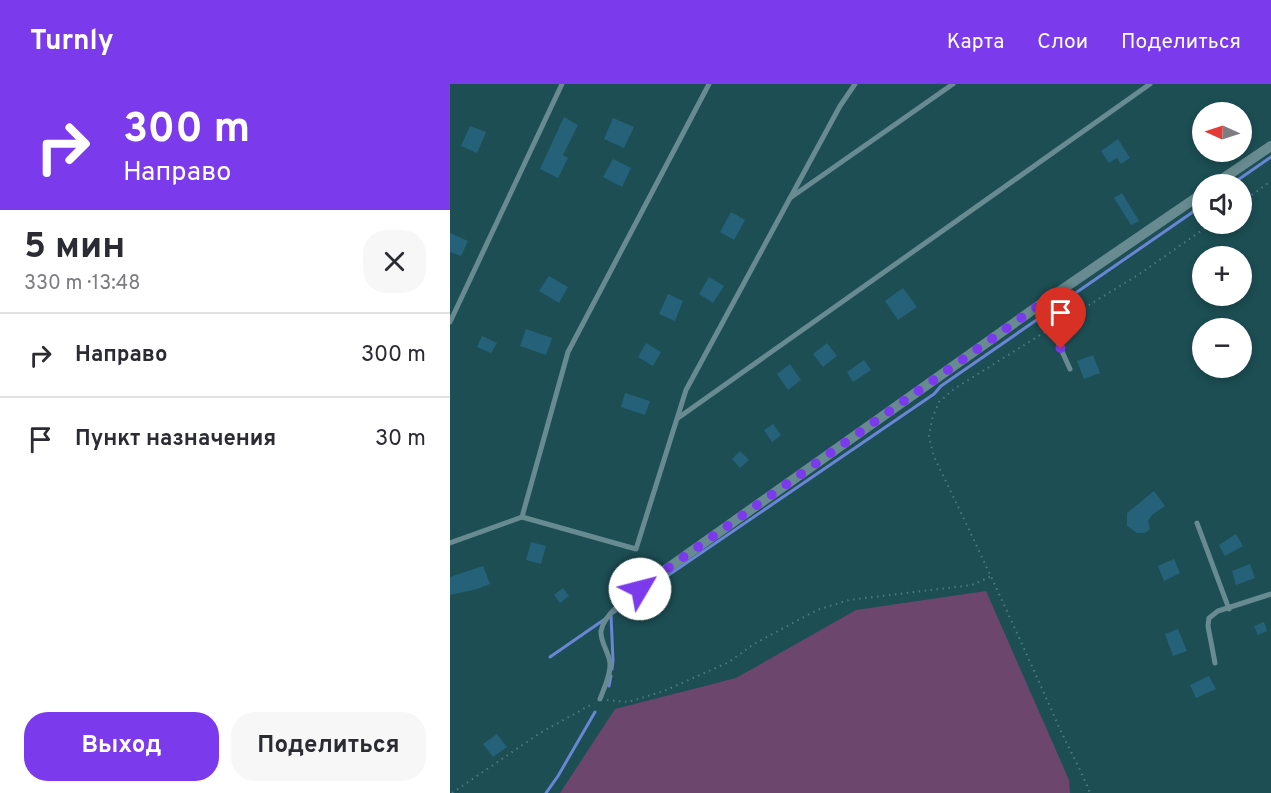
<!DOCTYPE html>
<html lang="ru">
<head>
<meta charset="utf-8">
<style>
  :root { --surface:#fff; --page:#f7f7f7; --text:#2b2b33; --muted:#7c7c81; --line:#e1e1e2; --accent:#7c3aed }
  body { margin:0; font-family:Overpass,sans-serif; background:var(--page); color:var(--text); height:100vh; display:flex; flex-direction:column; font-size:22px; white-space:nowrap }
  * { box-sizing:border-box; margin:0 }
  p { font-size:20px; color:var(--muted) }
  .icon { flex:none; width:33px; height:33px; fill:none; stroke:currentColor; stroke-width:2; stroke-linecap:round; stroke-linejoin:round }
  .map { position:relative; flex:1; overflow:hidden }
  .details { display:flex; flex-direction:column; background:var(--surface); width:450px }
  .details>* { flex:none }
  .hud { background:#7c3aed; color:#fff; overflow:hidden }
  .needle { width:39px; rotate:273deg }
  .controls { position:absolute; left:742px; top:18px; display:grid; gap:12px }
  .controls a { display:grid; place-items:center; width:60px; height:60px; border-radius:50%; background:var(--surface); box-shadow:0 3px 9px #0003; font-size:30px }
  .pin { position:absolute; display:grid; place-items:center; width:51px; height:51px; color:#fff; margin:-62px -26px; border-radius:50% 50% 50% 0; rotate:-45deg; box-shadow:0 0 6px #0007 }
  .pin .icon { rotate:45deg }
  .me { position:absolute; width:66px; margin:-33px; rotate:53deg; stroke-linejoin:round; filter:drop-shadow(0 0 4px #0008) }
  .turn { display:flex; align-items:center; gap:21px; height:126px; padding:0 24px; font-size:27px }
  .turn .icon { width:78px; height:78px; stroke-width:2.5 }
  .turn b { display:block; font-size:42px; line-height:51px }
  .round { display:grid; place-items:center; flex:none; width:63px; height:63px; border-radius:24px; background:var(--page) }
  .head { display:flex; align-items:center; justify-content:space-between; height:102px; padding:0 24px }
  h1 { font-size:36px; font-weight:700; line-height:45px }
  .cta { display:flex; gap:12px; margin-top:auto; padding:12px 24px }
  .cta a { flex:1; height:69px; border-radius:24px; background:var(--accent); color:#fff; font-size:24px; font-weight:700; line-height:69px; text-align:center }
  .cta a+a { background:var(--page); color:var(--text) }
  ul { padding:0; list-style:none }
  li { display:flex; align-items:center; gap:18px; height:84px; padding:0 24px; border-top:2px solid var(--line) }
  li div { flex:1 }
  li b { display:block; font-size:22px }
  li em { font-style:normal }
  header { display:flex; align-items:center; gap:36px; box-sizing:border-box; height:84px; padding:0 30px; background:var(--accent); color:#fff }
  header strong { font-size:28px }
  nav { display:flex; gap:33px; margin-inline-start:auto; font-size:21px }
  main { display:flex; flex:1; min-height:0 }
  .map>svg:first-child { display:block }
  .green { fill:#6c466c }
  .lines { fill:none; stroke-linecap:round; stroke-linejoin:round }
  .stream { stroke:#6886d3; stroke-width:3 }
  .building { fill:#25627a }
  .path { stroke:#4c7c82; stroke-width:2; stroke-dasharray:1.5 4.5; stroke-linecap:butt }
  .service { stroke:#678b90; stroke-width:5 }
  .minor { stroke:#678b90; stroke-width:10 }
  .route { stroke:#7c3aed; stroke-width:10; stroke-dasharray:0 18 }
</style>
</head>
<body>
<header>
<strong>Turnly</strong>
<nav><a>Карта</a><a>Слои</a><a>Поделиться</a></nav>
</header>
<main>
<section class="details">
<div class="hud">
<div class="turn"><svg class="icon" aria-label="right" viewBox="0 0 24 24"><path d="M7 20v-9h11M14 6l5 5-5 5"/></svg><div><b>300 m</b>Направо</div></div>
</div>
<div class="head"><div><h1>5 мин</h1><p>330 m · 13:48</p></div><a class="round"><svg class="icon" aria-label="close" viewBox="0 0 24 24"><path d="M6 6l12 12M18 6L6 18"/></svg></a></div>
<ul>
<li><svg class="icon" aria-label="right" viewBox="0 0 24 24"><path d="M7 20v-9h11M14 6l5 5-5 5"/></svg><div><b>Направо</b></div><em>300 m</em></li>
<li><svg class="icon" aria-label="arrive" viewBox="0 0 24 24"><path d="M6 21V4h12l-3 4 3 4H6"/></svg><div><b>Пункт назначения</b></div><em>30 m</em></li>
</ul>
<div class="cta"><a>Выход</a><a>Поделиться</a></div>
</section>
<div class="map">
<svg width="821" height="709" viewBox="0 0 821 709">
  <rect width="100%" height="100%" fill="#1c4e54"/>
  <path class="green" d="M536,507L619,696L620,709H110L165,625L286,594L406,526Z"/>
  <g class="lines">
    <g class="stream">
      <path d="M782,100L821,73"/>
      <path d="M163,529L484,310L491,302L753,121"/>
      <path d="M161,531L163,577L162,585"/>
      <path d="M100,573L155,535"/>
      <path d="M159,602L161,592"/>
      <path d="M96,709L108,692L145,628"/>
    </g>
  </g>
  <g class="building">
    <path d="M114,33L128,41L113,71L118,74L108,94L90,85Z"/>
    <path d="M163,34L184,43L174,64L154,55Z"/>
    <path d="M20,42L36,48L27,69L11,62Z"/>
    <path d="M668,55L680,74L671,80L667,74L659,79L651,67Z"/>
    <path d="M163,75L181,84L172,103L153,93Z"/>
    <path d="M672,109L689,137L681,141L664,114Z"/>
    <path d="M281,128L295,136L284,156L270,148Z"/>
    <path d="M0,149L18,157L11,172L0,168Z"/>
    <path d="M99,192L118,203L109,219L89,207Z"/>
    <path d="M259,193L274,202L263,219L249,210Z"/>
    <path d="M453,204L467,223L448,236L435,217Z"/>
    <path d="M218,210L233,217L225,237L209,230Z"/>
    <path d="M76,245L102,254L96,271L70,262Z"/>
    <path d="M32,252L47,259L41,269L27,263Z"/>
    <path d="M196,259L211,268L203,282L188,273Z"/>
    <path d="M377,259L387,272L373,283L363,270Z"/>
    <path d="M643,271L650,289L634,295L627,277Z"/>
    <path d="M414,276L421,286L403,298L397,288Z"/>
    <path d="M340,280L351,296L338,306L327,290Z"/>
    <path d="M175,309L200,317L195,331L171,323Z"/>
    <path d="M323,340L331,351L322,358L314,346Z"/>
    <path d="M290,367L299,376L290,384L282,375Z"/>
    <path d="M704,407L715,422L702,431L698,437L700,445L695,449H687L677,442V429Z"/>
    <path d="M786,450L793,462L775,472L769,461Z"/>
    <path d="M81,458L96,462L91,480L76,476Z"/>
    <path d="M724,475L730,489L714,497L708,482Z"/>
    <path d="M800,480L805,494L786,501L782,487Z"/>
    <path d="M33,482L40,500L27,505L0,511V493Z"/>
    <path d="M113,504L119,512L110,519L104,511Z"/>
    <path d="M814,538L817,547L808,551L804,542Z"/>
    <path d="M728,545L737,567L723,572L715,550Z"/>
    <path d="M759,592L766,605L746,614L740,601Z"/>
    <path d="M47,650L57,663L43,673L33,660Z"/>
  </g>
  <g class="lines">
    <g class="path">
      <path d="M792,118L821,97"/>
      <path d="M608,240L688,191L761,140"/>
      <path d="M595,248L504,305L489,318L482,335L479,353L484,373C528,463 569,552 609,643C619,665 631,686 640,709"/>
      <path d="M157,616L178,618L214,607L279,578L304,560L367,526L399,516L522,501L542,492"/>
      <path d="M2,709L90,649L144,619"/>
    </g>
    <g class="service">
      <path d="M340,114L503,0"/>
      <path d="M591,221L620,285"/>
      <path d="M0,238L112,0"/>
      <path d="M228,334L700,0"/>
      <path d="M72,433L118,268L259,0"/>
      <path d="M747,439L779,525"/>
      <path d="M0,459L72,433L186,465L236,306L390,22L405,0"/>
      <path d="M765,579L758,542L759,534L768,527L821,510"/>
      <path d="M150,615C154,604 161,591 160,579C159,568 150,558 151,547C154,527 188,506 204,494"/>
    </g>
    <g class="minor">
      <path d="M765,100L821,62"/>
      <path d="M204,494L591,220L753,109"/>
    </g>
  </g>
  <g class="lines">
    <path class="route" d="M190,505L204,494L591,220L611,265"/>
  </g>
</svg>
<div class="controls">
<a><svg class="needle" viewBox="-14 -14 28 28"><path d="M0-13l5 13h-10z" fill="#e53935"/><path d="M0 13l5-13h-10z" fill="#7c7c81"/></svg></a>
<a><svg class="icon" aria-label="sound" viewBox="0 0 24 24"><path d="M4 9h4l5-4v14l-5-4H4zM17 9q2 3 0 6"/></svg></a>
<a>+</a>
<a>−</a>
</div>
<div class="pin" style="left:611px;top:265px;background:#d93025"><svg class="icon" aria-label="arrive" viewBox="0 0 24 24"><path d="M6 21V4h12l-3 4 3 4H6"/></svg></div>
<svg class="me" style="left:190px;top:505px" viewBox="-20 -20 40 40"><circle r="19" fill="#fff"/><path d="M0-13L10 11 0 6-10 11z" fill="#7c3aed"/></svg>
</div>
</main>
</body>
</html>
